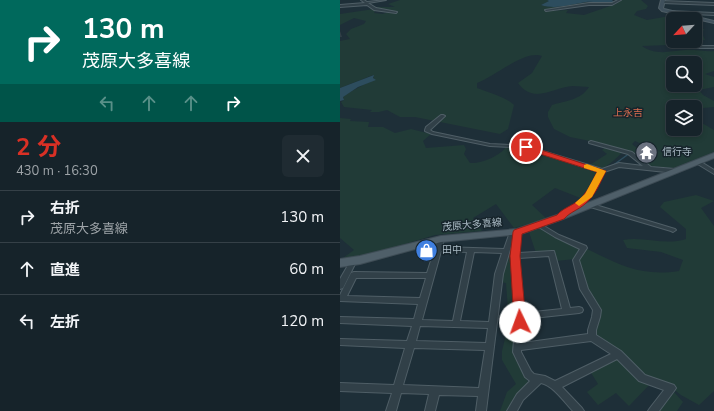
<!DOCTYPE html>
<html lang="ja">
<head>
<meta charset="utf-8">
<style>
  :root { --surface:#16232a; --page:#1f2b32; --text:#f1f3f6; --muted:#9ea4a8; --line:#354047; --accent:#d93025 }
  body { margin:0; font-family:"Nunito Sans","Noto Sans JP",sans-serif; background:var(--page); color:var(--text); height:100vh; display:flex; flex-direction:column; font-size:15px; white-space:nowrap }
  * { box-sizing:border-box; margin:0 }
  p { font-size:13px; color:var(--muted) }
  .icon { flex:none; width:22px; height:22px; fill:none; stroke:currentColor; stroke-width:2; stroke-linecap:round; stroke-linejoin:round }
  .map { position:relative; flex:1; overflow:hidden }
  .sheet { display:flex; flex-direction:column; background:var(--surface); width:340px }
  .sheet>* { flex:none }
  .banner { background:#00695c; color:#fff; overflow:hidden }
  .needle { width:26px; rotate:244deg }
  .tools { position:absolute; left:326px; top:12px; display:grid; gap:8px }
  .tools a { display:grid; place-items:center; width:36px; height:36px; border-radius:6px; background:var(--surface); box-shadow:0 2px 6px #0003,0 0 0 1px var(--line); font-size:20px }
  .pin { position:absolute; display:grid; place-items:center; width:34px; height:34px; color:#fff; margin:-17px; border:2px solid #fff; border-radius:50%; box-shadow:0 1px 4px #0007 }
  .me { position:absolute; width:44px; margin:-22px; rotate:357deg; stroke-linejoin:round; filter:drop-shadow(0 0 3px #0008) }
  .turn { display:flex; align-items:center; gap:14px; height:84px; padding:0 16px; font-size:18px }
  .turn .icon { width:52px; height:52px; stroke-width:2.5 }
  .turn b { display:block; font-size:28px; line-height:34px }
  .lanes { display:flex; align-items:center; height:38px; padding:0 16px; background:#0003; justify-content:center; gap:20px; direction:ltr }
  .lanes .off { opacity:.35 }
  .round { display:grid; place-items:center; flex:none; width:42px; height:42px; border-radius:6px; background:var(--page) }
  .head { display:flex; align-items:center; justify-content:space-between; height:68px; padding:0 16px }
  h1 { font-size:24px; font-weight:700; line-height:30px; color:var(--accent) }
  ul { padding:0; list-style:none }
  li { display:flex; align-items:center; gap:12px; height:52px; padding:0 16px; border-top:1px solid var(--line) }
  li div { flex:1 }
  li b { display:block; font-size:15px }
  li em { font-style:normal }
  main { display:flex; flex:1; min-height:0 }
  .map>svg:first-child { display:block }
  .green { fill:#213b37; fill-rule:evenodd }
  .water { fill:#2d4d5e }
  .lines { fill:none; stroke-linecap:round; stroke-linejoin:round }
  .stream-far1 { stroke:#2d4d5e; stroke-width:1 }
  .stream { stroke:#2d4d5e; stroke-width:1.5 }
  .street-casing { stroke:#4f5e66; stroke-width:2 }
  .secondary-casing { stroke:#4f5e66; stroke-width:2 }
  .primary-casing { stroke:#3e4c55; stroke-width:2 }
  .street { fill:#314048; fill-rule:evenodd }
  .secondary { fill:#3f505c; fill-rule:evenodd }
  .primary { fill:#4f5f69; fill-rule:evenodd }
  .shaded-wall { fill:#303e46 }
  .route { fill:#d93025; stroke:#8d1f18 }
  .slow { fill:#f59e0b }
  .labels { text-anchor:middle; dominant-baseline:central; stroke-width:3; stroke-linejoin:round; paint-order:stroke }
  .far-quarter-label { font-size:10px; fill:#db6e50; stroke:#17252c }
  .poi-label { font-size:10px; fill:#abbbc5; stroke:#17252c; text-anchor:start }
  .street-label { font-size:10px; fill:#abbbc5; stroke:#17252c }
</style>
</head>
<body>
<main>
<section class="sheet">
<div class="banner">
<div class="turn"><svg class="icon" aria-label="right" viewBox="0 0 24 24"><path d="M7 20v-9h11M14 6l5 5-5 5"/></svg><div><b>130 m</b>茂原大多喜線</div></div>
<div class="lanes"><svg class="icon off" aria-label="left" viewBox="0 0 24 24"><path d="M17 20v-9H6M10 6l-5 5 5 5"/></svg><svg class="icon off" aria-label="ahead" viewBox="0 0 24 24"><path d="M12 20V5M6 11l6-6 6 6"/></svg><svg class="icon off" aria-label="ahead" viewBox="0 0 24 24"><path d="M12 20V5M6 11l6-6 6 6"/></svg><svg class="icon" aria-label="right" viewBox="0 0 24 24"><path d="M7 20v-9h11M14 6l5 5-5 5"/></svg></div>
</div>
<div class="head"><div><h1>2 分</h1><p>430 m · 16:30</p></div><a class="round"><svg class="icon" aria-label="close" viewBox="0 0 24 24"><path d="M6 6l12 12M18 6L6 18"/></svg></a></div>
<ul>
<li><svg class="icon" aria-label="right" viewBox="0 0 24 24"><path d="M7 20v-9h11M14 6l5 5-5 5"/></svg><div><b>右折</b><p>茂原大多喜線</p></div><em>130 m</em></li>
<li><svg class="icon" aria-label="ahead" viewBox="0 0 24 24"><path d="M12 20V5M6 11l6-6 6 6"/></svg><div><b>直進</b></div><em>60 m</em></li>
<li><svg class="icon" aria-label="left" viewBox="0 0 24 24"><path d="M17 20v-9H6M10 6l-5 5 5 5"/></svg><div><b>左折</b></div><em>120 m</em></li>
</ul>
</section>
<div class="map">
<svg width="374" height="411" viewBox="0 0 374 411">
  <rect width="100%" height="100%" fill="#1e2f38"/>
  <g class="green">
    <path d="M60,0H207L209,1L201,5C219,11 237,0 254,3L207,11L228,10L226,13L244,15L276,4L281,0H301L308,6L306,9L297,11L294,15L307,20L324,17L341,18L343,16L357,18L355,20L333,19V41H355V24L365,30L361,31L365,40L329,45L302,46C316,56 330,51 345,50C355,49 365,52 374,51V71L365,74L374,77V87L359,90L363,95L374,101V107L363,108L355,110V107H333V129H355V119L374,130V152L334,168L308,166L298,157L250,141L230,137L214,129L208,117V112L212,105C225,101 241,100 249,87C244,87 238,86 233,86C213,87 194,105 178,83L192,73L202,56C184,50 156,76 137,83V88C149,93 164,96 174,105L168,129L160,134L75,117H60L47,110L39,112H30L32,110L4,107L1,102L4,100L3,96L34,79L33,75L0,88V41L10,39L6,34L11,29L24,24L26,21L14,18L0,25V17L12,18L0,17V14L34,9L36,10L34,13L43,14L50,11L34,7H55L48,4ZM333,63H355V85H333ZM295,141L314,150L331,152L318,151L305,155L292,144Z"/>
    <path d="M0,118L11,119L10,121L29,122L28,127H43L55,133L71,129L91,134L83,141L86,148L124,145L126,149L124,154L130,163C141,164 160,156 166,147L185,148L181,157L194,160L206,154L257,171L259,173L243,199L215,188L192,205L207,219L174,228L156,204L133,218L142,231L95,235L28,255L3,258L14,250L0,238Z"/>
    <path d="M266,147L284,151C276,158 271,164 261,169L248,166L267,154L262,150Z"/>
    <path d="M356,195L374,201L361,208L374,226V391L359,405L341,395L327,384L302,375L254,336L260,311L247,290L238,260L245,248C278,264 300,277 339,271L343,260L321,252L287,248L283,240C304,236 325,246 346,239V229L320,207L324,202Z"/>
    <path d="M201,228L241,248L235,259L216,261L213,252L196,253L189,232Z"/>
    <path d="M172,236H174L172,261L178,315L174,350L176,360L188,382V385L170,411H144H160L167,392L176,384L162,360V351L169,322L166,283L160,282Z"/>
    <path d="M275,358H280L311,383L289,406L276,393L258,405L247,392L258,384L250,371Z"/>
    <path d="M334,392L343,402L337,411H317Z"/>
  </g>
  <g class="water">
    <path d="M207,0H272L274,2C264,5 255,1 246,2C231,4 216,10 201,5L209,1Z"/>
    <path d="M34,75L33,78L36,80L18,87L3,97L4,100L0,101V88Z"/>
  </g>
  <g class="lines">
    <path class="stream-far1" d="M40,1L45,0"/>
    <path class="stream" d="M272,166L290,153"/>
    <defs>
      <g id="street">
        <path d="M21,0H24L27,2L46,0L28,3L36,8L57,12L56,13L34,10L27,5L0,7V5L25,3Z"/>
        <path d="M278,0H281L272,5H249L206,11L205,10L249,3H272Z"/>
        <path d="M322,1L374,3V5L323,3Z"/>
        <path d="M329,11L374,13V15L330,13Z"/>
        <path d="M345,46H374V48H344L343,47Z"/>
        <path d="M101,115H103L105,116L90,130L93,132L150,144L186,146L262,169L279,163L303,166L288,154L249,143V142L251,141L292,152L311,167L335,169L338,171L335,173L279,167L264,172L254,191L248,199L242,204L220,219L217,217C223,209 232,207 240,201C249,193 253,182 259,172L186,148L150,146L92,134L85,131V130L86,127Z"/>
        <path d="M358,160L374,170V174L356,163L355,162L356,161Z"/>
        <path d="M249,203L335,229L336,230L333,232L331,231L247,206L246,205L247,204Z"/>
        <path d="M199,223L219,235L246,246L247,248L239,260L248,289L261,310L260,317L256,330V335L281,351L305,375L334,385L336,388L334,391L319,411H308L310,408L324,390L299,381L277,359L222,387L242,408L244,411H233C224,402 214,386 201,383L183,400L177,411H167L177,394L190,381L185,377L173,352L176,316L172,256L174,236L163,274L146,411H136L138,396L99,395L95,411H85L89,394L61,393L56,411H46L52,393L0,391V383L54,385L65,348L0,345V339L67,341L72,326L0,323V317L74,319L78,304L0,301V295L11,273L14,272L87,273L98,239L101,237L104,239L102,247L164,249L170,232L172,231L175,232L176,231L178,230L181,232L179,253L212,251H214L230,308L239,307L242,308L243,310L242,312L239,313L184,319L182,343L248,334V330L252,317L253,310L240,289L233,260L240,249L215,237L197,226L196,225L197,224ZM101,251L127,252L113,321L82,320ZM134,252L162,253L155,274L149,322L120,321ZM209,256L222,309L184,313L179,258ZM16,278H86L80,298L7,296ZM80,326L148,328L146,343L76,341ZM251,341L271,354L215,381L205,376L194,374L191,371L181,352V350ZM74,348L145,350L139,388L63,385Z"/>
        <path d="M11,260H15L16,262L3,288L0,289V279Z"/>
      </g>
      <path id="secondary" d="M321,0H325L323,8L324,9L374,21V23L322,11L319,8Z"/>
      <path id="primary" d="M374,153V158L223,219L181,234L101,242L20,264L0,267V259L20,256L101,236L177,229L217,215Z"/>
    </defs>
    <use href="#street" class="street-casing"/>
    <use href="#secondary" class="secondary-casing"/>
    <use href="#primary" class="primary-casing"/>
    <use href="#street" class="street"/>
    <use href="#secondary" class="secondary"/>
    <use href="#primary" class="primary"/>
  </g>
  <path class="shaded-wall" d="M0,31L2,37H0Z"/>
  <path class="route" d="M184,146H189L266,171C260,183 255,196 245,204C238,210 230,212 224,219L182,234L180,256L186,322L184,325L180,327L176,325L174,322L170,256L173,232L174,230L217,215C223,208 232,206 239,200C247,193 252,182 257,172L184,149Z"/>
  <path class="slow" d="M247,164L266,171L252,197L239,206L235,203L245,194L257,172L244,168V165Z"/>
  <defs>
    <symbol id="temple-disc" viewBox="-11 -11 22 22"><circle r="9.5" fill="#6b7280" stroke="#17252c"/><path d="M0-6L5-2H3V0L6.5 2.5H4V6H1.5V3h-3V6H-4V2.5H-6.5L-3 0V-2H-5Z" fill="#fff"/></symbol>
    <symbol id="shop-disc" viewBox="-11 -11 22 22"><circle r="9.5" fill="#3f7fe0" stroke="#17252c"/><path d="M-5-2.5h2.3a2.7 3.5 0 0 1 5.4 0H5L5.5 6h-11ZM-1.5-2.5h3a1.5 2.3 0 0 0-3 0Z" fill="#fff"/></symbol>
  </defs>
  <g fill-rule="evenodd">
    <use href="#temple-disc" x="294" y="140" width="25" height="25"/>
    <use href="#shop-disc" x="74" y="238" width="25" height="25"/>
  </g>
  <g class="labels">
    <g class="far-quarter-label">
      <text x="288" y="113">上永吉</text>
    </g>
    <g class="poi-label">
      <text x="322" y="152">信行寺</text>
      <text x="102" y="250">田中</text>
    </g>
    <g class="street-label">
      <text transform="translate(132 225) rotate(-5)">茂原大多喜線</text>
    </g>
  </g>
</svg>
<div class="tools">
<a><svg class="needle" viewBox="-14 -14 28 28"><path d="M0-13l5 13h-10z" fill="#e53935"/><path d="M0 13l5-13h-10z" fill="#9ea4a8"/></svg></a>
<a><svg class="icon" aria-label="search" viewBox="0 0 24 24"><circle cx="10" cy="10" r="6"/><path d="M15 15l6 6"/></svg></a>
<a><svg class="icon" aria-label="layers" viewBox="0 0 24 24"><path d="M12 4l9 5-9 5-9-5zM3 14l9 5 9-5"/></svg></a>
</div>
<div class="pin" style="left:186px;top:147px;background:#d93025"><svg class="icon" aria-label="arrive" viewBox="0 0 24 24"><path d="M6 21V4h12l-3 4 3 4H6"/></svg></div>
<svg class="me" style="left:180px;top:322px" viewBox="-20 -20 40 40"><circle r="19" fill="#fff"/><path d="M0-13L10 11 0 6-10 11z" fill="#d93025"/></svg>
</div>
</main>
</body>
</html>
